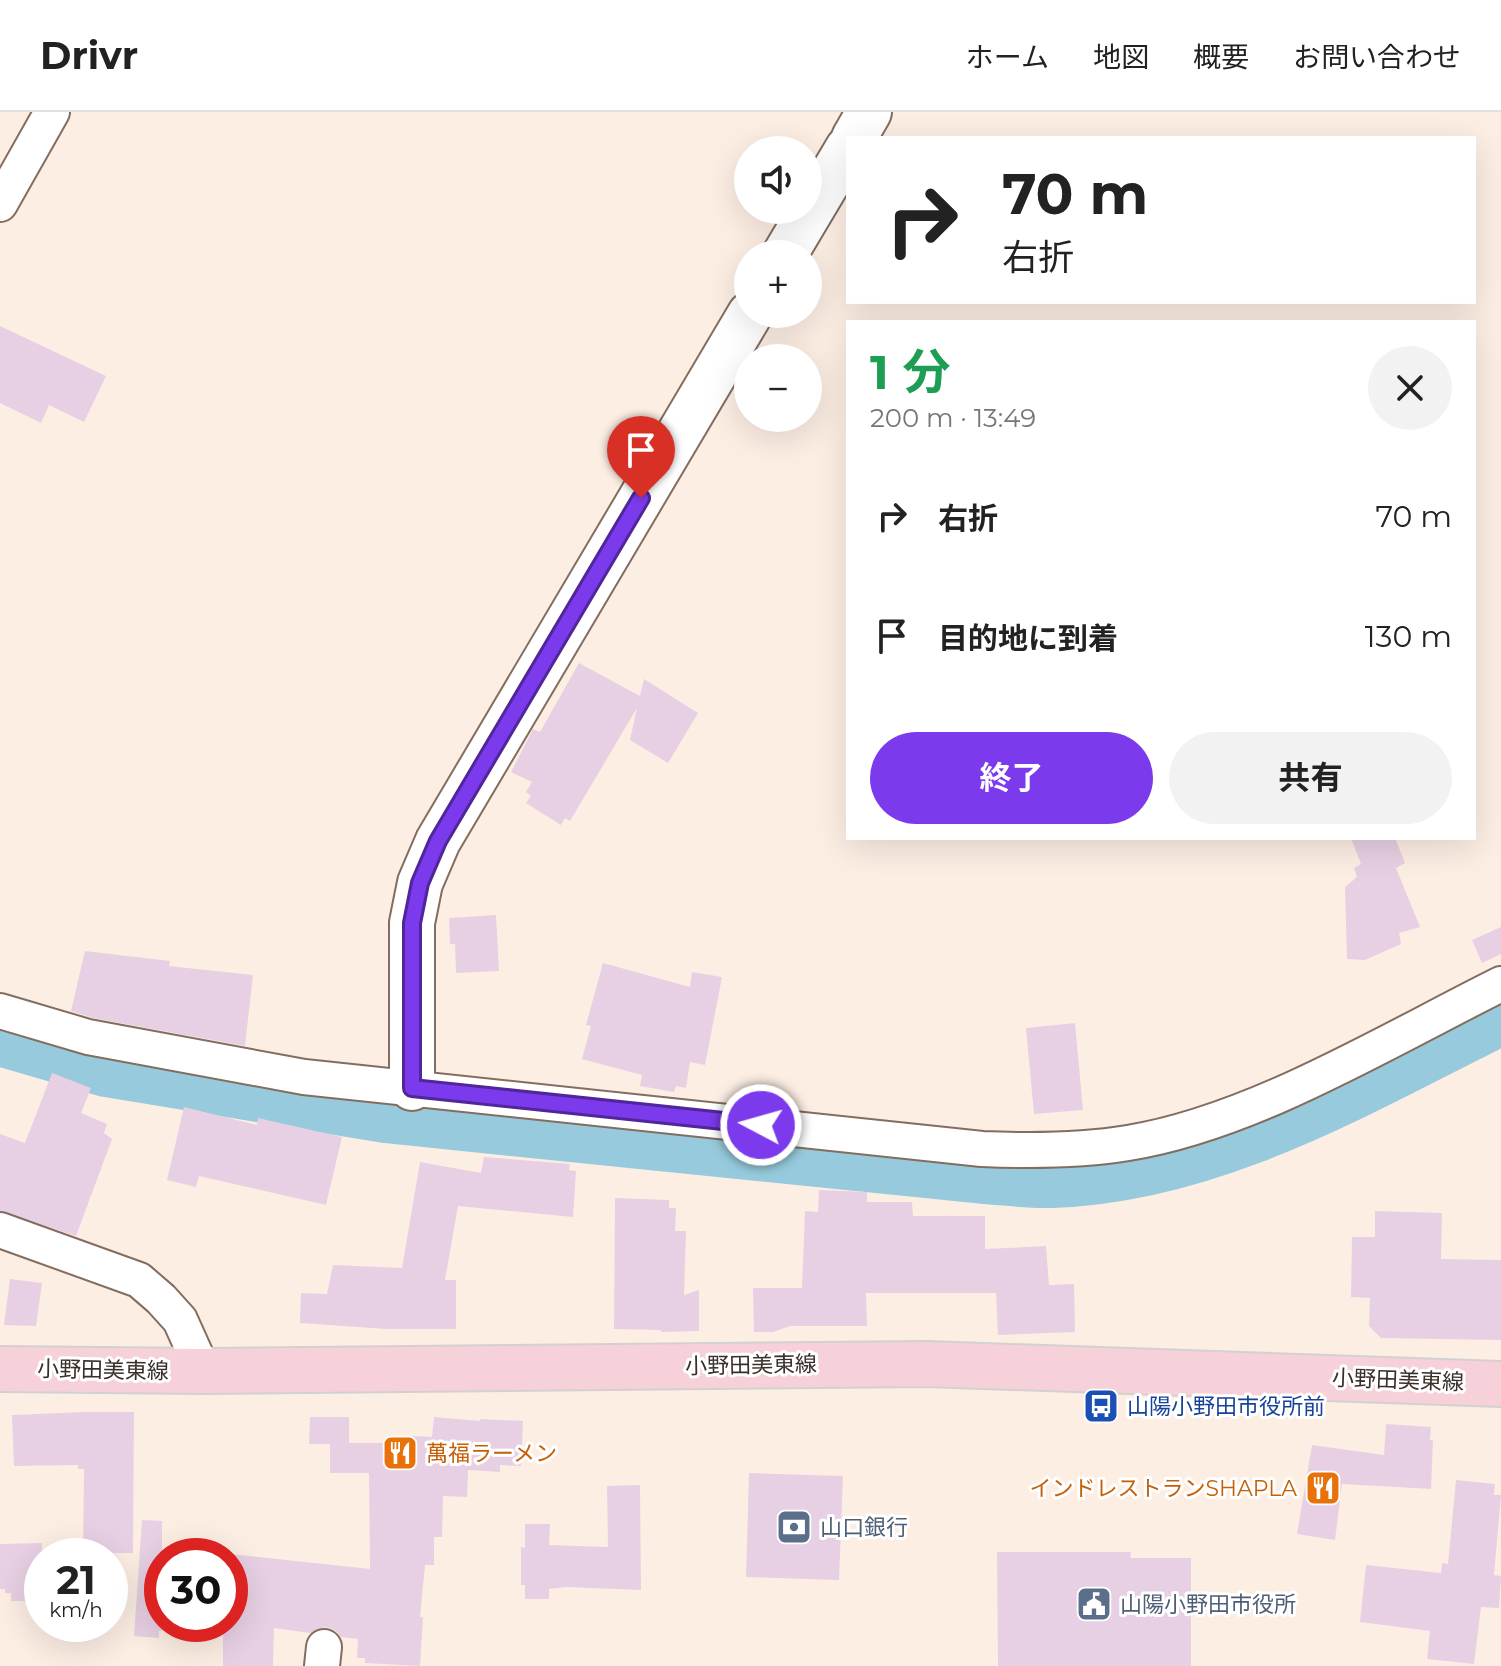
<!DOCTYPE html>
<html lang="ja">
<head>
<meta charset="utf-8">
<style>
  :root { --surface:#fff; --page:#f2f2f2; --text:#222; --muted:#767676; --line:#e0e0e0; --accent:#7c3aed }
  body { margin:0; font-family:Montserrat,"Noto Sans JP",sans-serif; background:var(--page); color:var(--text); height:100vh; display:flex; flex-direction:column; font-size:30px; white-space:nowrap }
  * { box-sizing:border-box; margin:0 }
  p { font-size:26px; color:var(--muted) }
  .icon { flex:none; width:44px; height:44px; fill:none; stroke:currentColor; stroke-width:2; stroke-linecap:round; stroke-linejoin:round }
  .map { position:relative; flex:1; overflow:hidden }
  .panel { position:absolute; left:846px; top:208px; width:630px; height:520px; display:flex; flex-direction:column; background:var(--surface); border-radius:0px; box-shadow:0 8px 32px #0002 }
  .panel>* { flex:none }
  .hud { position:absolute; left:846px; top:24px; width:630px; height:168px; border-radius:0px; box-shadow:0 8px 32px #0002; background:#fff; color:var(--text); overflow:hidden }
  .controls { position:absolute; left:734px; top:24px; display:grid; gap:16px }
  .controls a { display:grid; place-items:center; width:88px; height:88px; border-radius:50%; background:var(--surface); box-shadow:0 8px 32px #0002; font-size:40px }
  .speed { position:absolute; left:24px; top:1426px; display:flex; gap:16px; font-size:40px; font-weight:700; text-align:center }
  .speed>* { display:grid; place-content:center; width:104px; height:104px; border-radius:50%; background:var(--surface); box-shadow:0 8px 32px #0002; line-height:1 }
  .speed small { font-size:20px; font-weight:400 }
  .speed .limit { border:12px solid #d22; background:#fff; color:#111 }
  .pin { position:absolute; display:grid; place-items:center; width:68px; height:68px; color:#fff; margin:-82px -34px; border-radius:50% 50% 50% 0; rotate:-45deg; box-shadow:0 0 8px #0007 }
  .pin .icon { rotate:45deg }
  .me { position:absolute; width:88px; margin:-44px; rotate:276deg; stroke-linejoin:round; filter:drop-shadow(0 0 6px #0008) }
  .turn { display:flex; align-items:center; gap:28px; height:168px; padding:0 24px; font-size:36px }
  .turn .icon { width:104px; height:104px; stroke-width:2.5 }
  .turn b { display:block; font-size:56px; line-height:68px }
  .round { display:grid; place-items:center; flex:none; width:84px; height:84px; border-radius:42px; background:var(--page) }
  .overview { display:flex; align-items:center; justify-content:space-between; height:136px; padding:0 24px }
  h1 { font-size:48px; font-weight:700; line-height:60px; color:#1e9e55 }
  .cta { display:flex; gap:16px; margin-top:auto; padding:16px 24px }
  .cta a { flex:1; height:92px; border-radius:48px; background:var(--accent); color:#fff; font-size:32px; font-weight:700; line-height:92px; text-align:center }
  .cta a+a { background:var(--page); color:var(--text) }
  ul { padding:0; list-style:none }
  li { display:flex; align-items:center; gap:24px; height:120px; padding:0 24px }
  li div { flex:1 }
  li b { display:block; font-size:30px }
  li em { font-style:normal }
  header { display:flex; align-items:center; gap:48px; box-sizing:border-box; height:112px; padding:0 40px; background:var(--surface); border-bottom:2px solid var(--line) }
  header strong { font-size:38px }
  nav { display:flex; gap:44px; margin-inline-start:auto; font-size:28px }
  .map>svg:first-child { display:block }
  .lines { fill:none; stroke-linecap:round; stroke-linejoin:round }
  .river { stroke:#96cadc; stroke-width:58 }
  .building { fill:#e7d0e3 }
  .street-casing { stroke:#836d5f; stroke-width:38 }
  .secondary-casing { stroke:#836d5f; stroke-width:48 }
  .primary-casing { stroke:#d3d1d0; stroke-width:48 }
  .street { stroke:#fff; stroke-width:34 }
  .secondary { stroke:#fff; stroke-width:44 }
  .primary { stroke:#f7d1d9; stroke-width:44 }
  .route-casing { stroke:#51269a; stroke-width:20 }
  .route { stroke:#7c3aed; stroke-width:14 }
  .labels { text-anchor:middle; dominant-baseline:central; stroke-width:6; stroke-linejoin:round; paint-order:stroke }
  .street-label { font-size:22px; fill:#382f28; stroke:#fff }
  .transit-label { font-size:22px; fill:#164399; stroke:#fff; text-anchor:start }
  .food-label { font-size:22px; fill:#c56008; stroke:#fff; text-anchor:start }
  .service-label { font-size:22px; fill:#4e5e75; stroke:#fff; text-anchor:start }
</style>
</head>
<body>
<header>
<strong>Drivr</strong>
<nav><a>ホーム</a><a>地図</a><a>概要</a><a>お問い合わせ</a></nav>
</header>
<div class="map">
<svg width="1501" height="1554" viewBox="0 0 1501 1554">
  <rect width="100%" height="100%" fill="#fdeee4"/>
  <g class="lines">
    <path class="river" d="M0,925L106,956L385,1002L984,1063C1006,1064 1029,1068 1051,1067C1213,1062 1360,974 1501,904"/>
  </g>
  <g class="building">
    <path d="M0,214L106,264L84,310L49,293L41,311L0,291Z"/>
    <path d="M579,551L640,584L644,567L698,601L668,651L630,628L637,596L570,709L565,706L561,713L526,691L531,684L526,680L532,670L511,660L533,617L540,620Z"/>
    <path d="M1351,726H1395L1405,751L1396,756L1420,815L1399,821L1401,832L1365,848L1347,847L1345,775L1357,765L1354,756L1361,752Z"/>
    <path d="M496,803L499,859L456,861L455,832H450L449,806Z"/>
    <path d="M1501,815V842L1482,851L1472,828Z"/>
    <path d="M85,839L170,849L169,854L253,863L245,934L93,906L71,899Z"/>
    <path d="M603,851L690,875L692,860L722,865L705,953L690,950L686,976L676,974L674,980L640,974L642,963L582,947L591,914L586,913Z"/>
    <path d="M1075,911L1083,998L1034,1002L1026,916Z"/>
    <path d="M52,961L91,976L81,1001L107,1012L104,1021L112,1027L76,1124L0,1099V1022L25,1031Z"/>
    <path d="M184,995L257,1013L258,1006L342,1025L326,1093L199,1064L196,1075L167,1068Z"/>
    <path d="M484,1045L570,1052L569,1058L576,1059L573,1105L458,1094L445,1168H456V1217H387L300,1211L301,1181L327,1182L333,1153L402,1156L420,1050L481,1061Z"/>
    <path d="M819,1078L867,1080V1090H912L913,1104H985V1137L1046,1134L1049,1173L1074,1172L1075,1220L998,1223L996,1181H866L867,1214H790L773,1220H754L753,1176H802L805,1099L818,1100Z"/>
    <path d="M615,1086L669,1088V1096H676L675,1119H686L684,1183L699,1178V1219L661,1220V1218L614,1217Z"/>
    <path d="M1375,1099L1442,1101L1441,1147L1501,1148V1228L1381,1226L1369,1214L1370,1186L1351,1185L1352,1125H1375Z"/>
    <path d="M10,1167L42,1171L36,1214L4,1213Z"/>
    <path d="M85,1300H134L133,1441H83L84,1357H78V1353L14,1354L12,1303Z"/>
    <path d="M310,1305H349V1331H412V1324L432,1325L434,1305L480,1309V1307L523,1309L521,1354L500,1353V1360L468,1358L467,1385L443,1384L442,1425H434V1453H425L420,1505H423L420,1554L365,1551V1546H357L358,1527L341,1525L335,1518L325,1515L310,1521L274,1516L273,1554H223V1512H230V1442L370,1457L369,1361H330V1332H309Z"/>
    <path d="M1386,1312L1431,1315L1430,1328H1433L1431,1377L1342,1372L1335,1428L1297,1422L1312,1333L1384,1343Z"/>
    <path d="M749,1361L843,1364L839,1468L746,1465Z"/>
    <path d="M1456,1368L1495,1372L1494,1383H1501L1494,1463L1501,1464L1499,1496L1481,1495L1474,1552L1427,1547L1430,1519L1360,1510L1366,1453L1441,1461L1442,1451L1448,1452Z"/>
    <path d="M640,1373L641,1478L566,1475L549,1477V1487H525V1473H521V1435L525,1436V1412H550L549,1433L608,1435L607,1374Z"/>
    <path d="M142,1408L162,1409V1519L159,1518V1526L134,1524Z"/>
    <path d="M42,1431V1489H11V1481H5V1477H0V1432Z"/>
    <path d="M997,1440H1131L1130,1446H1191V1554H998Z"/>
  </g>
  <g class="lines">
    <defs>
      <g id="street">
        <path d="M0,92L52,0"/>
        <path d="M0,899L88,925L304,965L982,1037C1031,1039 1080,1039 1128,1031C1253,1011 1388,928 1501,872"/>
        <path d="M0,1118L139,1168L161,1187L180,1208L203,1259"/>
        <path d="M322,1554L324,1535"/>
      </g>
      <g id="secondary">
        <path d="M854,26L869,0"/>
        <path d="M785,142L848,36"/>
        <path d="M412,976V811L420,771L438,729L750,202"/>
      </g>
      <path id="primary" d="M0,1257L203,1259L927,1252L1501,1272"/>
    </defs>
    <use href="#street" class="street-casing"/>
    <use href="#secondary" class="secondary-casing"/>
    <use href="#primary" class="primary-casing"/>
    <use href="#street" class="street"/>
    <use href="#secondary" class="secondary"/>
    <use href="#primary" class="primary"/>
  </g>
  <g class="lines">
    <defs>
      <path id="route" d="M641,386L438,729L420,771L412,811V976L761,1013"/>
    </defs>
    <use href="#route" class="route-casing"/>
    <use href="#route" class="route"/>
  </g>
  <defs>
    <symbol id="bus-square" viewBox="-11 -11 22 22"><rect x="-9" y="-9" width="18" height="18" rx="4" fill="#1a4fb4" stroke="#fff"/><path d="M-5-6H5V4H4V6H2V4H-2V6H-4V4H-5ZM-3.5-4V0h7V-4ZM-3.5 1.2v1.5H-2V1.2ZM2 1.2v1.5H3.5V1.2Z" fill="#fff"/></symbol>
    <symbol id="restaurant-square" viewBox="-11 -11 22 22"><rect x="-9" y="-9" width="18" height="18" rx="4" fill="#e8710a" stroke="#fff"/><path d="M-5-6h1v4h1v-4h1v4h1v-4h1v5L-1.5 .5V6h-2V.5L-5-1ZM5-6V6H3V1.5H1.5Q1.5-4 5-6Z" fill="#fff"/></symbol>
    <symbol id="bank-square" viewBox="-11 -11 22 22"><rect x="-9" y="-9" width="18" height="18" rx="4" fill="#5c6f8a" stroke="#fff"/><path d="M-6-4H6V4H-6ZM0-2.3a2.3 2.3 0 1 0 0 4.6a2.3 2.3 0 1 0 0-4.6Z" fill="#fff"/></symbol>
    <symbol id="civic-square" viewBox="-11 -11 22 22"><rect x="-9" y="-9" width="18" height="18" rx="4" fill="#5c6f8a" stroke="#fff"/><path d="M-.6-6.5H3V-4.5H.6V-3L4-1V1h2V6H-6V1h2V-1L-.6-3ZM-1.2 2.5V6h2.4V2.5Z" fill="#fff"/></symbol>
  </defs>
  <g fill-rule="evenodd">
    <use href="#bus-square" x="1081" y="1274" width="40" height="40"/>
    <use href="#restaurant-square" x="380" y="1321" width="40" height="40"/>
    <use href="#restaurant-square" x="1303" y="1356" width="40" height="40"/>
    <use href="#bank-square" x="774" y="1395" width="40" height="40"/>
    <use href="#civic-square" x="1074" y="1472" width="40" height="40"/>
  </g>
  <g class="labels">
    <g class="street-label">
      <text transform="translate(751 1253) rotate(-1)">小野田美東線</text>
      <text transform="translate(103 1258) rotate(1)">小野田美東線</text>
      <text transform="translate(1398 1268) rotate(2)">小野田美東線</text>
    </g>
    <g class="transit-label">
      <text x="1127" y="1294">山陽小野田市役所前</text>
    </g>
    <g class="food-label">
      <text x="426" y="1341">萬福ラーメン</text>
      <text x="1297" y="1376" text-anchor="end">インドレストランSHAPLA</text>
    </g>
    <g class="service-label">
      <text x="820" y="1415">山口銀行</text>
      <text x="1120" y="1492">山陽小野田市役所</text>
    </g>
  </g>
</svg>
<div class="controls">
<a><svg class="icon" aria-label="sound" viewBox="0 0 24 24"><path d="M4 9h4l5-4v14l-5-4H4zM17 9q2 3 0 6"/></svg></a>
<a>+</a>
<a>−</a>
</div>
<div class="speed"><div>21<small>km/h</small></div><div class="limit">30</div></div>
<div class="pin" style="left:641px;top:386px;background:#d93025"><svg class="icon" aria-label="arrive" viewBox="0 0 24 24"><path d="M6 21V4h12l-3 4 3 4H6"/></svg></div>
<svg class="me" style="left:761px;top:1013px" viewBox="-20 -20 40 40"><circle r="17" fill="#7c3aed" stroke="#fff" stroke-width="3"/><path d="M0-11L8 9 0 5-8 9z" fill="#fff"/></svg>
<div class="hud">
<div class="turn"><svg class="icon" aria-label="right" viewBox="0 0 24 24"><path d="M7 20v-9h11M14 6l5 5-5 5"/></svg><div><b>70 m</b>右折</div></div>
</div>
<section class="panel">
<div class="overview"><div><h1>1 分</h1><p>200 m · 13:49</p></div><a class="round"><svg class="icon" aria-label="close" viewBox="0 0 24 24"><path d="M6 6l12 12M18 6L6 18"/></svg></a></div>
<ul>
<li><svg class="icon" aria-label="right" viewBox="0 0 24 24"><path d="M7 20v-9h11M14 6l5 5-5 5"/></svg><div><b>右折</b></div><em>70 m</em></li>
<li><svg class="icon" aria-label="arrive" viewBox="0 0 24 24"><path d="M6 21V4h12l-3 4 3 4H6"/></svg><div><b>目的地に到着</b></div><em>130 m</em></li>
</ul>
<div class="cta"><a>終了</a><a>共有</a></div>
</section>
</div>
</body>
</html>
